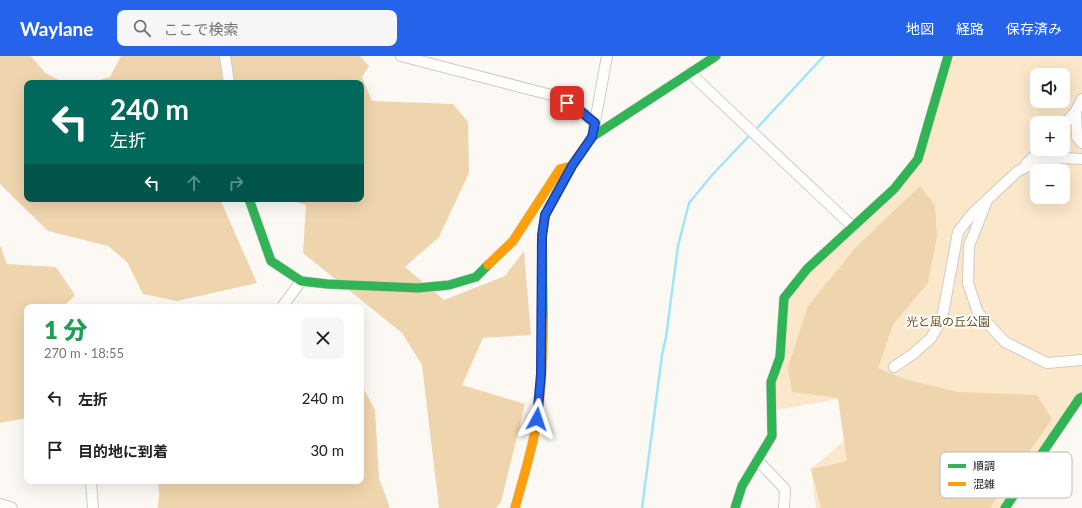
<!DOCTYPE html>
<html lang="ja">
<head>
<meta charset="utf-8">
<style>
  :root { --surface:#fff; --page:#f6f6f6; --text:#222; --muted:#767676; --accent:#2563eb }
  body { margin:0; font-family:Lato,"Noto Sans JP",sans-serif; background:var(--page); color:var(--text); height:100vh; display:flex; flex-direction:column; font-size:15px; white-space:nowrap }
  * { box-sizing:border-box; margin:0 }
  p { font-size:13px; color:var(--muted) }
  .icon { flex:none; width:22px; height:22px; fill:none; stroke:currentColor; stroke-width:2; stroke-linecap:round; stroke-linejoin:round }
  .map { position:relative; flex:1; overflow:hidden }
  .panel { position:absolute; left:24px; top:248px; width:340px; height:180px; display:flex; flex-direction:column; background:var(--surface); border-radius:8px; box-shadow:0 4px 16px #0002 }
  .panel>* { flex:none }
  .hud { position:absolute; left:24px; top:24px; width:340px; height:122px; border-radius:8px; box-shadow:0 4px 16px #0002; background:#00695c; color:#fff; overflow:hidden }
  .fabs { position:absolute; left:1030px; top:12px; display:grid; gap:8px }
  .fabs a { display:grid; place-items:center; width:40px; height:40px; border-radius:8px; background:var(--surface); box-shadow:0 4px 16px #0002; font-size:20px }
  .pin { position:absolute; display:grid; place-items:center; width:34px; height:34px; color:#fff; margin:-17px; border-radius:8px; box-shadow:0 2px 6px #0006 }
  .me { position:absolute; width:44px; margin:-22px; rotate:5deg; stroke-linejoin:round; filter:drop-shadow(0 0 3px #0008) }
  .turn { display:flex; align-items:center; gap:14px; height:84px; padding:0 20px; font-size:18px }
  .turn .icon { width:52px; height:52px; stroke-width:2.5 }
  .turn b { display:block; font-size:28px; line-height:34px }
  .lanes { display:flex; align-items:center; height:38px; padding:0 20px; background:#0003; justify-content:center; gap:20px; direction:ltr }
  .lanes .off { opacity:.35 }
  .round { display:grid; place-items:center; flex:none; width:42px; height:42px; border-radius:8px; background:var(--page) }
  .headline { display:flex; align-items:center; justify-content:space-between; height:68px; padding:0 20px }
  h1 { font-size:24px; font-weight:800; line-height:30px; color:#1e9e55 }
  ul { padding:0; list-style:none }
  li { display:flex; align-items:center; gap:12px; height:52px; padding:0 20px }
  li div { flex:1 }
  li b { display:block; font-size:15px }
  li em { font-style:normal }
  header { display:flex; align-items:center; gap:24px; box-sizing:border-box; height:56px; padding:0 20px; background:var(--accent); color:#fff }
  header strong { font-size:19px }
  nav { display:flex; gap:22px; margin-inline-start:auto; font-size:14px }
  .search { width:280px; height:36px; background:var(--page); display:flex; align-items:center; gap:10px; box-sizing:border-box; padding:0 14px; border-radius:8px; color:var(--muted); font-size:15px }
  .map>svg:first-child { display:block }
  .green { fill:#fbe7ca; fill-rule:evenodd }
  .forest { fill:#efd5ad }
  .lines { fill:none; stroke-linecap:round; stroke-linejoin:round }
  .stream { stroke:#a2e4f9; stroke-width:2.5 }
  .street-casing { stroke:#cecbc7; stroke-width:12 }
  .fast-casing { stroke:#cecbc7; stroke-width:10 }
  .slow-casing { stroke:#cecbc7; stroke-width:10 }
  .street { stroke:#fffefd; stroke-width:10 }
  .fast { stroke:#30b455; stroke-width:9 }
  .slow { stroke:#ff9f0a; stroke-width:9 }
  .route-casing { stroke:#184099; stroke-width:10 }
  .route { stroke:#2563eb; stroke-width:7 }
  .labels { text-anchor:middle; dominant-baseline:central; stroke-width:4; stroke-linejoin:round; paint-order:stroke }
  .park-label { font-size:12px; fill:#6d4f1b; stroke:#fff }
  .key { fill:#fff; stroke:#babab9; stroke-width:1 }
  .key-label { font-size:11px; fill:#1a1815 }
</style>
</head>
<body>
<header>
<strong>Waylane</strong>
<div class="search"><svg class="icon" aria-label="search" viewBox="0 0 24 24"><circle cx="10" cy="10" r="6"/><path d="M15 15l6 6"/></svg>ここで検索</div>
<nav><a>地図</a><a>経路</a><a>保存済み</a></nav>
</header>
<div class="map">
<svg width="1082" height="452" viewBox="0 0 1082 452">
  <rect width="100%" height="100%" fill="#fcf8f4"/>
  <path class="green" d="M948,0H1082V341L1005,452H816L811,413L844,385L838,343L771,355L784,242L918,103ZM1037,19H1063V45H1037ZM1037,67H1063V93H1037ZM1037,115H1063V141H1037Z"/>
  <g class="forest">
    <path d="M0,0H31L45,17L65,27H27V143H220L257,227L177,245L143,238L127,206L108,190L48,175L0,128Z"/>
    <path d="M121,0H360L369,10L362,21L372,45L453,48L468,66L469,117L439,181L405,211L444,244L505,220L524,195L531,279L483,282L462,329L525,348L501,446L496,452H439L422,309L402,277L303,197L306,149L285,143H361V27H87L110,21Z"/>
    <path d="M920,130L935,149L937,180L928,227L893,269L878,312L904,323L958,336L1037,339L1052,363L990,452H821L811,413L847,405L838,342L792,336L788,311L808,250L857,190Z"/>
    <path d="M0,189L7,208L56,211L75,239L63,251H27V362L0,367Z"/>
    <path d="M361,328L375,354L379,422L390,452H158L159,438L158,425H361Z"/>
  </g>
  <g class="lines">
    <g class="stream">
      <path d="M758,71L824,0"/>
      <path d="M642,452L662,299L666,281L678,190L689,147L713,118L749,80"/>
    </g>
    <defs>
      <g id="street">
        <path d="M225,0L229,27"/>
        <path d="M401,0L555,40L579,54L595,67"/>
        <path d="M690,17L853,171"/>
        <path d="M1082,43L1076,55L1077,81L1082,87"/>
        <path d="M1063,70L1076,55"/>
        <path d="M594,71L607,0"/>
        <path d="M1026,108L1042,93"/>
        <path d="M986,147L969,190L968,227L978,257L1005,286L1047,307L1082,304"/>
        <path d="M282,251L301,225"/>
        <path d="M894,311L913,298L931,282L942,263L958,176L972,158L1018,115L1039,105L1065,102L1082,103"/>
        <path d="M758,405L785,433L784,452"/>
        <path d="M91,425L93,452"/>
        <path d="M0,448L12,452"/>
      </g>
      <g id="fast">
        <path d="M249,143L271,205L301,225L327,228L418,232L449,229L476,221L488,209"/>
        <path d="M543,264L542,180L545,159L572,109L592,81L716,0"/>
        <path d="M735,452L742,430L772,380L771,326L780,301L784,242L807,213L894,133L918,103L948,0"/>
        <path d="M1005,452L1079,343L1082,341"/>
      </g>
      <g id="slow">
        <path d="M488,209L513,185L560,113L568,111"/>
        <path d="M515,452C522,426 530,401 535,375C542,338 543,301 543,264"/>
      </g>
    </defs>
    <use href="#street" class="street-casing"/>
    <use href="#fast" class="fast-casing"/>
    <use href="#slow" class="slow-casing"/>
    <use href="#street" class="street"/>
    <use href="#fast" class="fast"/>
    <use href="#slow" class="slow"/>
  </g>
  <g class="lines">
    <defs>
      <path id="route" d="M537,363L541,318L542,180L545,159L572,110L592,81L595,67L579,54L567,47"/>
    </defs>
    <use href="#route" class="route-casing"/>
    <use href="#route" class="route"/>
  </g>
  <g class="labels">
    <g class="park-label">
      <text x="948" y="265">光と風の丘公園</text>
    </g>
  </g>
  <rect x="940" y="396" width="132" height="46" rx="6" class="key"/>
  <rect x="948" y="408" width="18" height="4" fill="#30b455"/>
  <rect x="948" y="426" width="18" height="4" fill="#ff9f0a"/>
  <g class="key-label">
    <text x="973" y="414">順調</text>
    <text x="973" y="432">混雑</text>
  </g>
</svg>
<div class="fabs">
<a><svg class="icon" aria-label="sound" viewBox="0 0 24 24"><path d="M4 9h4l5-4v14l-5-4H4zM17 9q2 3 0 6"/></svg></a>
<a>+</a>
<a>−</a>
</div>
<div class="pin" style="left:567px;top:47px;background:#d93025"><svg class="icon" aria-label="arrive" viewBox="0 0 24 24"><path d="M6 21V4h12l-3 4 3 4H6"/></svg></div>
<svg class="me" style="left:537px;top:363px" viewBox="-20 -20 40 40"><path d="M0-17L14 15 0 8-14 15z" fill="#2563eb" stroke="#fff" stroke-width="4"/></svg>
<div class="hud">
<div class="turn"><svg class="icon" aria-label="left" viewBox="0 0 24 24"><path d="M17 20v-9H6M10 6l-5 5 5 5"/></svg><div><b>240 m</b>左折</div></div>
<div class="lanes"><svg class="icon" aria-label="left" viewBox="0 0 24 24"><path d="M17 20v-9H6M10 6l-5 5 5 5"/></svg><svg class="icon off" aria-label="ahead" viewBox="0 0 24 24"><path d="M12 20V5M6 11l6-6 6 6"/></svg><svg class="icon off" aria-label="right" viewBox="0 0 24 24"><path d="M7 20v-9h11M14 6l5 5-5 5"/></svg></div>
</div>
<section class="panel">
<div class="headline"><div><h1>1 分</h1><p>270 m · 18:55</p></div><a class="round"><svg class="icon" aria-label="close" viewBox="0 0 24 24"><path d="M6 6l12 12M18 6L6 18"/></svg></a></div>
<ul>
<li><svg class="icon" aria-label="left" viewBox="0 0 24 24"><path d="M17 20v-9H6M10 6l-5 5 5 5"/></svg><div><b>左折</b></div><em>240 m</em></li>
<li><svg class="icon" aria-label="arrive" viewBox="0 0 24 24"><path d="M6 21V4h12l-3 4 3 4H6"/></svg><div><b>目的地に到着</b></div><em>30 m</em></li>
</ul>
</section>
</div>
</body>
</html>
